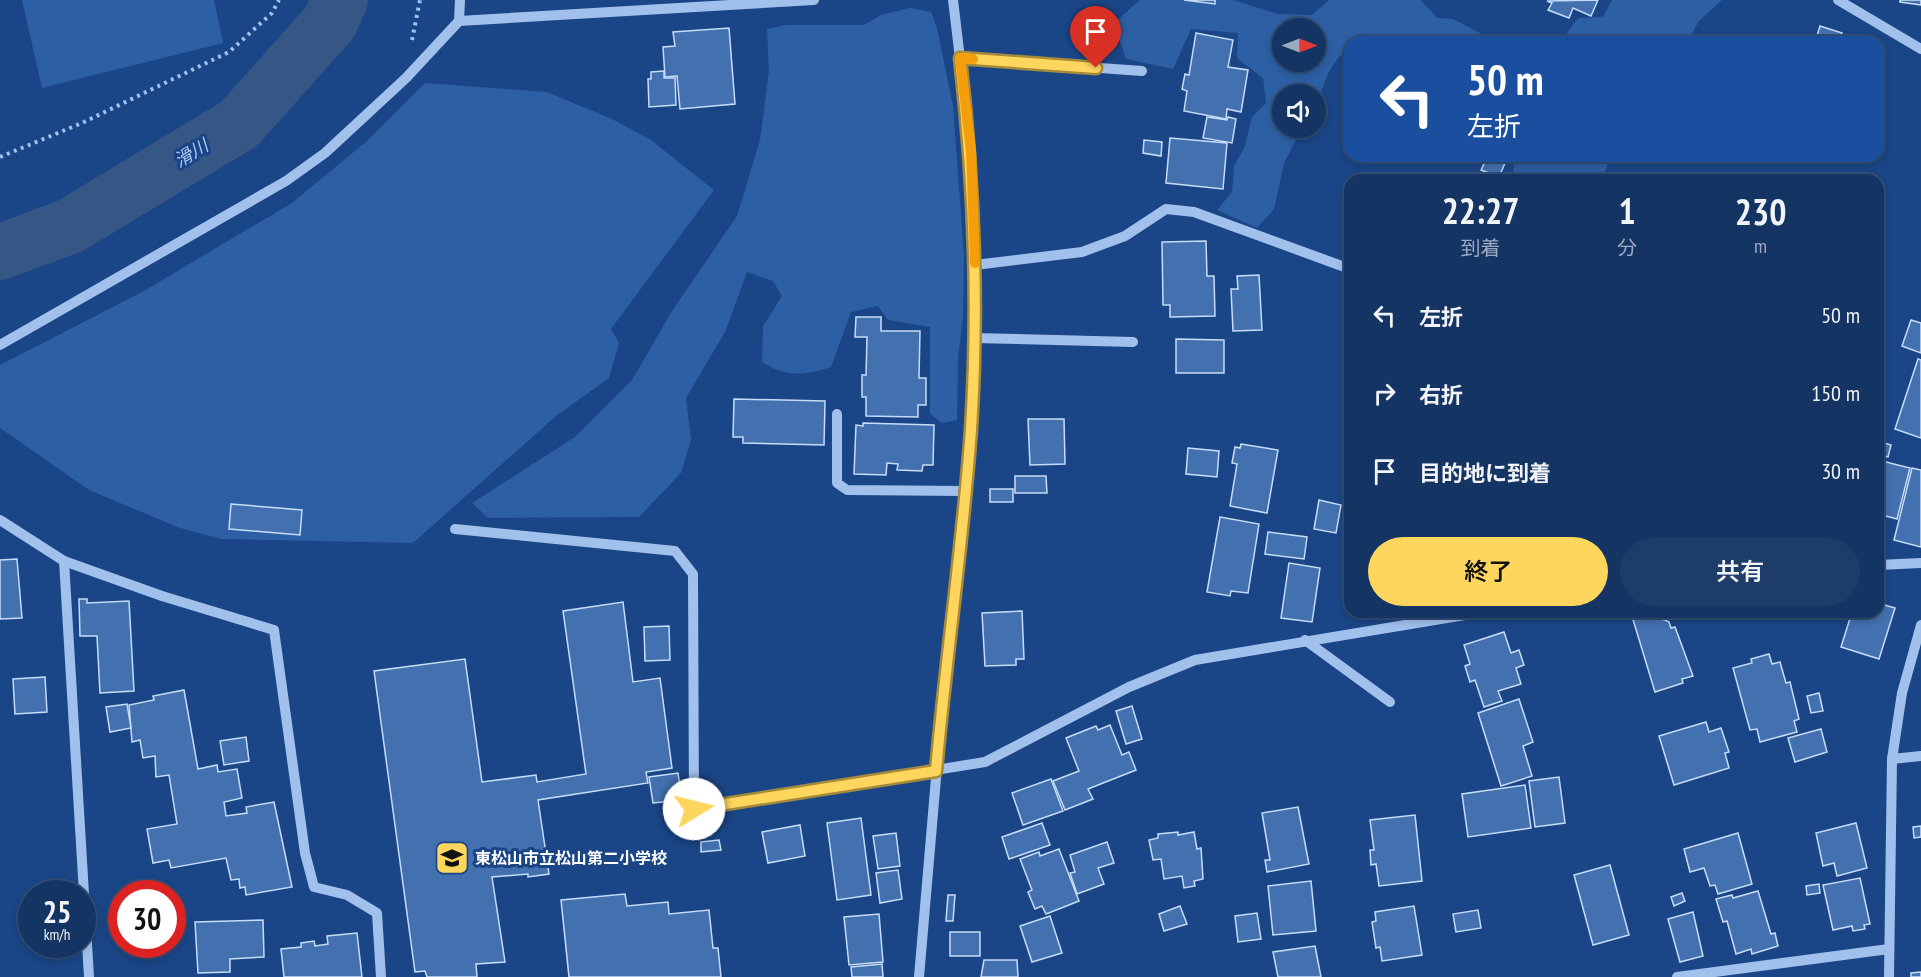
<!DOCTYPE html>
<html lang="ja">
<head>
<meta charset="utf-8">
<style>
  :root { --surface:#143464; --page:#1d3c6a; --text:#f1f3f6; --muted:#9daabf; --line:#334f78; --accent:#fed55d }
  body { margin:0; font-family:"PT Sans Narrow","Noto Sans JP",sans-serif; background:var(--page); color:var(--text); height:100vh; display:flex; flex-direction:column; font-size:22px; white-space:nowrap }
  * { box-sizing:border-box; margin:0 }
  p { font-size:20px; color:var(--muted) }
  .icon { flex:none; width:33px; height:33px; fill:none; stroke:currentColor; stroke-width:2; stroke-linecap:round; stroke-linejoin:round }
  .map { position:relative; flex:1; overflow:hidden }
  .drawer { position:absolute; left:1344px; top:174px; width:540px; height:444px; display:flex; flex-direction:column; background:var(--surface); border-radius:18px; box-shadow:0 3px 9px #0003,0 0 0 2px var(--line) }
  .drawer>* { flex:none }
  .top-card { position:absolute; left:1344px; top:36px; width:540px; height:126px; border-radius:18px; box-shadow:0 3px 9px #0003,0 0 0 2px var(--line); background:#1a4fa0; color:#fff; overflow:hidden }
  .needle { width:39px; rotate:90deg }
  .buttons { position:absolute; left:1272px; top:18px; display:grid; gap:12px }
  .buttons a { display:grid; place-items:center; width:54px; height:54px; border-radius:50%; background:var(--surface); box-shadow:0 3px 9px #0003,0 0 0 2px var(--line); font-size:30px }
  .speed { position:absolute; left:18px; top:880px; display:flex; gap:12px; font-size:30px; font-weight:700; text-align:center }
  .speed>* { display:grid; place-content:center; width:78px; height:78px; border-radius:50%; background:var(--surface); box-shadow:0 3px 9px #0003,0 0 0 2px var(--line); line-height:1 }
  .speed small { font-size:15px; font-weight:400 }
  .speed .limit { border:9px solid #d22; background:#fff; color:#111 }
  .pin { position:absolute; display:grid; place-items:center; width:51px; height:51px; color:#fff; margin:-62px -26px; border-radius:50% 50% 50% 0; rotate:-45deg; box-shadow:0 0 6px #0007 }
  .pin .icon { rotate:45deg }
  .me { position:absolute; width:66px; margin:-33px; rotate:81deg; stroke-linejoin:round; filter:drop-shadow(0 0 4px #0008) }
  .turn { display:flex; align-items:center; gap:21px; height:126px; padding:0 24px; font-size:27px }
  .turn .icon { width:78px; height:78px; stroke-width:2.5 }
  .turn b { display:block; font-size:42px; line-height:51px }
  .eta { display:flex; justify-content:space-evenly; align-items:center; height:102px; text-align:center }
  .eta b { font-size:36px; font-weight:600; line-height:42px }
  .action { display:flex; gap:12px; margin-top:auto; padding:12px 24px }
  .action a { flex:1; height:69px; border-radius:36px; background:var(--accent); color:#111; font-size:24px; font-weight:600; line-height:69px; text-align:center }
  .action a+a { background:var(--page); color:var(--text) }
  ul { padding:0; list-style:none }
  li { display:flex; align-items:center; gap:18px; height:78px; padding:0 24px }
  li div { flex:1 }
  li b { display:block; font-size:22px }
  li em { font-style:normal }
  .map>svg:first-child { display:block }
  .green { fill:#2d5fa4; fill-rule:evenodd }
  .lines { fill:none; stroke-linecap:round; stroke-linejoin:round }
  .river { stroke:#365786; stroke-width:56 }
  .building { fill:#4370af; stroke:#c7dcf9; stroke-width:1.5 }
  .path { stroke:#a1c0ec; stroke-width:4; stroke-dasharray:3 4.5; stroke-linecap:butt }
  .minor { stroke:#a1c0ec; stroke-width:10 }
  .route-casing { stroke:#a58a3c; stroke-width:15 }
  .route { stroke:#fed55d; stroke-width:10 }
  .slow { stroke:#f59e0b; stroke-width:10 }
  .labels { text-anchor:middle; dominant-baseline:central; stroke-width:6; stroke-linejoin:round; paint-order:stroke }
  .poi-label { font-size:16px; font-weight:bold; fill:#fff; stroke:#1a4586; text-anchor:start }
  .water-label { font-size:18px; font-style:italic; fill:#adcbf3; stroke:#1a4586 }
</style>
</head>
<body>
<div class="map">
<svg width="1921" height="977" viewBox="0 0 1921 977">
  <rect width="100%" height="100%" fill="#1a4586"/>
  <g class="green">
    <path d="M22,0H214L223,43L42,88Z"/>
    <path d="M1140,0H1233L1278,14L1312,15L1329,0H1421L1437,18L1453,19L1480,33L1479,42H1350V49C1328,61 1322,89 1316,112V94H1282V128H1308L1297,138L1284,163L1274,209L1257,228L1217,210L1232,192L1234,166L1245,146L1252,117L1266,103L1263,78L1237,58L1238,33L1191,29L1173,69L1126,59L1114,23ZM1282,28H1316V62H1282Z"/>
    <path d="M1612,0H1722L1699,21L1687,42H1570L1567,33L1578,18L1603,17Z"/>
    <path d="M910,8L931,12L937,28L953,106L964,255L963,318L958,357L957,420L942,423L930,414V327L888,320L878,306L851,312L831,367C803,376 786,377 762,362L763,326L782,296L773,281L747,272L725,332L686,398L691,440L681,473L639,517L488,518L472,503L575,437L632,380L672,311L737,216L760,140L769,71L767,29L786,25H864L881,15Z"/>
    <path d="M425,83L547,92L612,119L651,140L714,190L611,329L619,343L609,378L556,416L413,543L221,539L180,528L89,490L0,428V365L142,292L292,203L368,140Z"/>
    <path d="M1517,156H1610L1605,172L1598,180H1515L1513,169Z"/>
  </g>
  <g class="lines">
    <path class="river" d="M0,252L70,226L239,124L330,22L340,0"/>
  </g>
  <g class="building">
    <path d="M1184,0H1215V4Z"/>
    <path d="M1598,0L1591,16L1573,8L1569,18L1548,10L1552,3L1547,1Z"/>
    <path d="M1900,0H1921V5L1900,2Z"/>
    <path d="M1820,26L1842,33L1840,42H1815Z"/>
    <path d="M729,28L735,104L680,109L677,76L665,77L663,47L675,46L673,32Z"/>
    <path d="M1196,33L1233,40L1228,67L1248,70L1241,112L1227,109L1226,119L1184,111L1187,91L1182,89L1185,74L1189,75Z"/>
    <path d="M664,71V78H675L676,105L649,107L648,79H651V72Z"/>
    <path d="M1207,117L1227,120L1228,117L1236,119L1232,143L1203,138Z"/>
    <path d="M1170,138L1227,143L1223,189L1166,183Z"/>
    <path d="M1144,140L1162,142L1161,156L1143,153Z"/>
    <path d="M1471,156H1508L1499,177L1481,170L1484,164L1473,160Z"/>
    <path d="M1480,173L1498,180H1462L1464,175L1478,180Z"/>
    <path d="M1206,241L1207,276H1214L1215,316L1170,317V305H1163L1162,242Z"/>
    <path d="M1350,242V259L1345,258Z"/>
    <path d="M1259,275L1262,330L1233,331L1231,289H1238L1237,276Z"/>
    <path d="M856,317H881V331H920L919,378H926V405H918V417L866,416V397H862V375H866L867,337H855Z"/>
    <path d="M1911,320L1921,323V353L1902,346Z"/>
    <path d="M1176,339L1224,340V373H1176Z"/>
    <path d="M1918,359L1921,360V438L1895,429Z"/>
    <path d="M734,399L825,401L824,445L743,443V437H733Z"/>
    <path d="M1028,419H1064L1065,464L1030,465Z"/>
    <path d="M863,423L934,425L933,465H923L922,471L897,470L898,464L887,463L886,475L854,474L856,425L863,426Z"/>
    <path d="M1878,441L1891,445L1888,457L1878,454Z"/>
    <path d="M1241,444L1278,450L1267,513L1230,506L1237,464L1232,463L1235,447L1240,448Z"/>
    <path d="M1188,448L1219,451L1217,477L1186,474Z"/>
    <path d="M1878,460L1910,468L1897,519L1878,514Z"/>
    <path d="M1912,468L1921,470V547L1894,540Z"/>
    <path d="M1015,476H1046L1047,493H1015Z"/>
    <rect x="990" y="489" width="23" height="13"/>
    <path d="M1319,500L1341,505L1336,533L1314,529Z"/>
    <path d="M231,504L302,510L300,535L229,529Z"/>
    <path d="M1220,517L1259,524L1248,593L1231,591L1230,596L1207,592Z"/>
    <path d="M1268,532L1307,537L1304,559L1265,554Z"/>
    <path d="M17,559L22,618L0,619V560Z"/>
    <path d="M1289,563L1320,568L1312,622L1281,618Z"/>
    <path d="M79,599H87V603L129,601L134,691L100,693L97,636H80Z"/>
    <path d="M623,602L633,682L660,678L672,768L646,772L648,783L538,800L549,874L528,877V874L492,877L505,962L476,964L477,977H427L425,971L415,972L374,671L465,659L482,782L536,775L537,782L586,774L563,611Z"/>
    <path d="M1878,603L1895,608L1879,659L1841,647L1852,612H1878Z"/>
    <path d="M1022,611L1024,659H1016V665L985,666L982,613Z"/>
    <path d="M1631,613L1665,620L1669,622L1671,628L1675,627L1693,676L1682,679L1683,683L1655,692Z"/>
    <path d="M669,626L670,660L645,661L644,627Z"/>
    <path d="M1504,632L1511,653L1519,650L1524,665L1516,668L1521,684L1498,691L1502,701L1484,707L1475,680L1470,682L1465,666L1470,664L1464,645Z"/>
    <path d="M1769,654L1772,664L1780,662L1786,683L1790,682L1799,719L1794,721L1797,732L1760,742L1757,729L1750,730L1733,668L1752,663L1751,659Z"/>
    <path d="M45,677L47,712L15,714L13,679Z"/>
    <path d="M184,690L198,769L217,765L218,772L237,769L242,798L224,802L226,816L247,813L246,807L274,802L292,887L246,895L245,887L240,888L239,879L231,880L226,858L171,868L169,860L153,863L147,829L177,824L169,775L156,777L155,756L143,758L140,740L132,742L129,705L154,700L153,696Z"/>
    <path d="M1819,693L1823,711L1811,713L1807,696Z"/>
    <path d="M1519,699L1533,742L1523,746L1532,776L1501,786L1478,713Z"/>
    <path d="M127,704L131,728L110,732L106,707Z"/>
    <path d="M1132,706L1142,739L1126,744L1116,711Z"/>
    <path d="M1706,722L1709,732L1721,728L1729,752L1725,753L1729,768L1674,785L1659,736Z"/>
    <path d="M1110,725L1122,755L1129,752L1136,770L1088,789L1093,799L1065,810L1053,781L1079,771L1066,738L1096,726L1098,730Z"/>
    <path d="M1821,729L1827,752L1795,762L1788,738Z"/>
    <path d="M246,737L249,761L224,765L220,741Z"/>
    <path d="M678,773L682,800L653,803L649,777Z"/>
    <path d="M1559,777L1565,823L1535,827L1529,781Z"/>
    <path d="M1051,779L1063,811L1023,825L1012,793Z"/>
    <path d="M1525,785L1531,828L1468,837L1462,794Z"/>
    <path d="M1298,807L1309,864L1267,872L1265,860H1270L1262,813Z"/>
    <path d="M1415,815L1422,881L1379,886L1376,864L1371,865L1370,850H1374L1370,820Z"/>
    <path d="M861,818L871,895L837,900L827,823Z"/>
    <path d="M1042,823L1050,845L1009,859L1002,837Z"/>
    <path d="M1856,823L1867,868L1837,876L1834,863L1823,866L1816,833Z"/>
    <path d="M800,825L805,856L768,863L762,832Z"/>
    <path d="M1921,826V837L1914,838L1913,827Z"/>
    <path d="M1178,832V835L1194,832L1197,849L1201,848L1203,879L1194,881L1195,886L1184,888L1182,876L1164,879L1161,859L1153,860L1149,840L1158,838V834Z"/>
    <path d="M896,833L900,866L878,869L873,836Z"/>
    <path d="M1738,833L1752,884L1718,894L1715,885L1710,886L1704,868L1690,872L1684,849Z"/>
    <path d="M719,840L721,850L701,852V842Z"/>
    <path d="M1107,842L1114,863L1098,868L1104,884L1077,894L1070,873L1075,872L1070,855Z"/>
    <path d="M1059,849L1079,901L1046,914L1042,906L1035,909L1028,892L1032,890L1020,859L1039,852L1040,856Z"/>
    <path d="M1610,865L1629,935L1593,945L1574,875Z"/>
    <path d="M898,870L902,899L880,903L876,873Z"/>
    <path d="M1860,878L1870,924L1864,925L1865,929L1853,931L1852,926L1833,930L1823,885Z"/>
    <path d="M1311,881L1316,931L1273,935L1268,886Z"/>
    <path d="M1819,884L1820,893L1807,895L1806,886Z"/>
    <path d="M1758,891L1771,934L1775,933L1778,946L1752,954L1751,949L1736,954L1727,921L1723,922L1716,899L1732,895L1733,898Z"/>
    <path d="M1682,893L1685,901L1674,906L1671,897Z"/>
    <path d="M625,894L627,906L668,902L669,914L709,910L713,948H718L721,977H569L561,900Z"/>
    <path d="M948,895H955L953,921H946Z"/>
    <path d="M1180,906L1187,924L1164,931L1159,914Z"/>
    <path d="M1414,906L1422,955L1382,961L1380,947L1376,948L1372,922L1376,921L1375,912Z"/>
    <path d="M1478,910L1481,928L1456,932L1453,914Z"/>
    <path d="M1693,912L1703,956L1680,962L1668,919Z"/>
    <path d="M1257,913L1261,939L1238,942L1235,916Z"/>
    <path d="M879,914L883,962L849,965L844,917Z"/>
    <path d="M1050,916L1062,953L1032,962L1020,926Z"/>
    <path d="M263,920L264,957L230,959V972L198,973L195,922Z"/>
    <rect x="950" y="932" width="30" height="24"/>
    <path d="M357,933L362,977H284L281,949L301,947V943L314,941L315,946L328,944L327,936Z"/>
    <path d="M1315,946L1321,977H1278L1273,952Z"/>
    <path d="M984,960H1017L1018,977H981Z"/>
    <path d="M882,964L883,977H852L851,967Z"/>
    <path d="M1921,972V977H1911V973Z"/>
  </g>
  <g class="lines">
    <g class="path">
      <path d="M412,40L420,0"/>
      <path d="M0,157L82,123L229,52L272,13L279,0"/>
    </g>
    <g class="minor">
      <path d="M1838,0L1921,49"/>
      <path d="M459,21L814,0"/>
      <path d="M960,58L1142,71"/>
      <path d="M975,265L1082,252L1125,236L1166,209L1194,212L1350,269"/>
      <path d="M974,338L1133,342"/>
      <path d="M0,345L286,181L325,153L406,78L459,21L460,0"/>
      <path d="M837,414V483L847,490L964,491"/>
      <path d="M0,520L64,561L162,596L274,630L305,853L314,887L347,895L377,913L381,977"/>
      <path d="M455,529L675,551L693,574L694,809L985,762L1129,687L1195,660L1483,612"/>
      <path d="M64,561L89,977"/>
      <path d="M1878,565L1921,563"/>
      <path d="M1305,640L1390,702"/>
      <path d="M1892,759L1921,756"/>
      <path d="M919,977L945,673L971,430L976,299L971,151L953,0"/>
      <path d="M1677,977L1889,949"/>
      <path d="M1889,977L1892,759L1902,693L1921,625"/>
    </g>
  </g>
  <g class="lines">
    <defs>
      <path id="route" d="M694,809L936,771C946,657 963,543 971,429C979,304 974,181 960,58L1096,68"/>
    </defs>
    <use href="#route" class="route-casing"/>
    <use href="#route" class="route"/>
    <path class="slow" d="M973,59L960,58L971,151L975,263"/>
  </g>
  <defs>
    <symbol id="school-square" viewBox="-11 -11 22 22"><rect x="-9" y="-9" width="18" height="18" rx="4" fill="#fed55d" stroke="#1a4586"/><path d="M0-5L7-2L0 1L-7-2ZM-4 1L0 2.5L4 1V4Q0 6-4 4Z" fill="#111"/></symbol>
  </defs>
  <g fill-rule="evenodd">
    <use href="#school-square" x="433" y="839" width="38" height="38"/>
  </g>
  <g class="labels">
    <g class="poi-label">
      <text x="475" y="858">東松山市立松山第二小学校</text>
    </g>
    <g class="water-label">
      <text transform="translate(191 153) rotate(-31)">滑川</text>
    </g>
  </g>
</svg>
<div class="buttons">
<a><svg class="needle" viewBox="-14 -14 28 28"><path d="M0-13l5 13h-10z" fill="#e53935"/><path d="M0 13l5-13h-10z" fill="#9daabf"/></svg></a>
<a><svg class="icon" aria-label="sound" viewBox="0 0 24 24"><path d="M4 9h4l5-4v14l-5-4H4zM17 9q2 3 0 6"/></svg></a>
</div>
<div class="speed"><div>25<small>km/h</small></div><div class="limit">30</div></div>
<div class="pin" style="left:1096px;top:68px;background:#d93025"><svg class="icon" aria-label="arrive" viewBox="0 0 24 24"><path d="M6 21V4h12l-3 4 3 4H6"/></svg></div>
<svg class="me" style="left:694px;top:809px" viewBox="-20 -20 40 40"><circle r="19" fill="#fff"/><path d="M0-13L10 11 0 6-10 11z" fill="#fed55d"/></svg>
<div class="top-card">
<div class="turn"><svg class="icon" aria-label="left" viewBox="0 0 24 24"><path d="M17 20v-9H6M10 6l-5 5 5 5"/></svg><div><b>50 m</b>左折</div></div>
</div>
<section class="drawer">
<div class="eta">
<div><b>22:27</b><p>到着</p></div>
<div><b>1</b><p>分</p></div>
<div><b>230</b><p>m</p></div>
</div>
<ul>
<li><svg class="icon" aria-label="left" viewBox="0 0 24 24"><path d="M17 20v-9H6M10 6l-5 5 5 5"/></svg><div><b>左折</b></div><em>50 m</em></li>
<li><svg class="icon" aria-label="right" viewBox="0 0 24 24"><path d="M7 20v-9h11M14 6l5 5-5 5"/></svg><div><b>右折</b></div><em>150 m</em></li>
<li><svg class="icon" aria-label="arrive" viewBox="0 0 24 24"><path d="M6 21V4h12l-3 4 3 4H6"/></svg><div><b>目的地に到着</b></div><em>30 m</em></li>
</ul>
<div class="action"><a>終了</a><a>共有</a></div>
</section>
</div>
</body>
</html>
